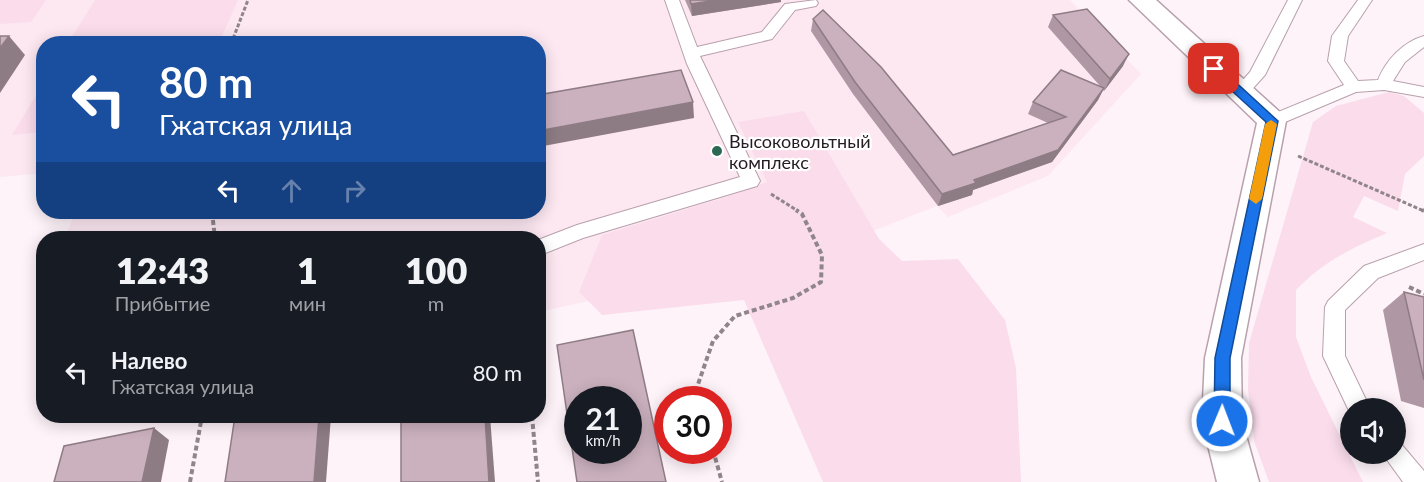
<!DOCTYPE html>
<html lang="ru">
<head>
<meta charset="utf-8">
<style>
  :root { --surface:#171b24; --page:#242831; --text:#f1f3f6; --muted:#9ea1a6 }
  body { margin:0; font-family:Lato,sans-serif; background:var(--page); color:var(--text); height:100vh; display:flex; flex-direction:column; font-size:22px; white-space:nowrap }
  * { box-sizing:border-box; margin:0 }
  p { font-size:20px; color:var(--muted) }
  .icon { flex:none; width:33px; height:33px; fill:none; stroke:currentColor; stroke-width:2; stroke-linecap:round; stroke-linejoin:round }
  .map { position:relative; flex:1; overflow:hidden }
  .panel { position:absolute; left:36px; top:231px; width:510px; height:192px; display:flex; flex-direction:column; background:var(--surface); border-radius:24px; box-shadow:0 3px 15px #0003 }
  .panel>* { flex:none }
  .banner { position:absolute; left:36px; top:36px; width:510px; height:183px; border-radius:24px; box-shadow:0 3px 15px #0003; background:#1a4fa0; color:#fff; overflow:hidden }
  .tools { position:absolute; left:1340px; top:398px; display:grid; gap:12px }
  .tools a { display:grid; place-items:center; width:66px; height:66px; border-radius:50%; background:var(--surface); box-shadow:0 3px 15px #0003; font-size:30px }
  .speed { position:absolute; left:564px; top:386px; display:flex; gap:12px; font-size:30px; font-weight:700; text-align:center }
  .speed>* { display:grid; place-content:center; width:78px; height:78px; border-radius:50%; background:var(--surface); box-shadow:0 3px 15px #0003; line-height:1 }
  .speed small { font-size:15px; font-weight:400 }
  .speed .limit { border:9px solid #d22; background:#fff; color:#111 }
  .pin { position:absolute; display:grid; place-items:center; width:51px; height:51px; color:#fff; margin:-26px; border-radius:12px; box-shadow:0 3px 9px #0006 }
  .me { position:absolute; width:66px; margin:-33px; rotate:1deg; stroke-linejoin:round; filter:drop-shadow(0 0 4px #0008) }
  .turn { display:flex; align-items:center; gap:21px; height:126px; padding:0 24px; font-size:27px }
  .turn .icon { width:78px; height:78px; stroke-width:2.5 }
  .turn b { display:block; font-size:42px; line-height:51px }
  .lanes { display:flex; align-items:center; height:57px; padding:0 24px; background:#0003; justify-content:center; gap:30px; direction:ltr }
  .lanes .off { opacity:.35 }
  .eta { display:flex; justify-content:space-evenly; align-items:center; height:102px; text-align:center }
  .eta b { font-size:36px; font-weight:800; line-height:42px }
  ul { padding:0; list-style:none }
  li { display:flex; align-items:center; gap:18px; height:78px; padding:0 24px }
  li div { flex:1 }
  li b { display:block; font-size:22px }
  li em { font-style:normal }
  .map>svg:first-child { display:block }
  .built { fill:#fde8f2 }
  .green { fill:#fadceb }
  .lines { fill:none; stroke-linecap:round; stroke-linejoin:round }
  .lane-casing { stroke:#b8a0ac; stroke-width:2 }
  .street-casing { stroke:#b8a0ac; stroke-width:3 }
  .path-far1 { stroke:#8f858a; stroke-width:3; stroke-dasharray:4 2; stroke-linecap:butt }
  .path { stroke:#8f858a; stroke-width:4; stroke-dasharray:5 3; stroke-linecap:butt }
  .lane { fill:#fff; fill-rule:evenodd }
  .street { fill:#fff; fill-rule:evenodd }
  .wall { fill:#af98a3 }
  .shaded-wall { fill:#8e7c85 }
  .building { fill:#cbb1be; stroke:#8e7c85; stroke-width:1.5; fill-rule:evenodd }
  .route { fill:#1a73e8; stroke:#114b97; stroke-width:1.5 }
  .slow { fill:#f59e0b }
  .poi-dot { fill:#2d6852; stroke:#fff; stroke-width:2 }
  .labels { text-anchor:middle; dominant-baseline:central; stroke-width:4.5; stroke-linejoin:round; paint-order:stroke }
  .poi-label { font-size:18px; fill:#251c21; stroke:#fff; text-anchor:start }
</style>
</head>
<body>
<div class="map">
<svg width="1424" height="482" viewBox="0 0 1424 482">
  <rect width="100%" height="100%" fill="#fef3f9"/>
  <path class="built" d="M0,0H1070L1141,74L1048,176L948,217L937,206L834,246L539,312L538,238H64L76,212H538V44H44L43,173L0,177Z"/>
  <g class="green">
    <path d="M0,0H46L31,22L0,24Z"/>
    <path d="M95,0H238L219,43H68Z"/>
    <path d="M43,84V132L12,135Z"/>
    <path d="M1389,92L1404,96L1424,113V156L1405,174L1398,211L1364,196L1353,217L1387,233C1350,249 1324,261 1296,290V337L1311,377L1363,482H1269L1254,441L1248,390L1249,343L1313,122L1336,106Z"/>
    <path d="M804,111L879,239L902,261L958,259L1005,320L1016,368L1021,482H823L744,300L602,315L579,292L602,235L736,194L767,182L738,122Z"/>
  </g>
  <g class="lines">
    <defs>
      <g id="lane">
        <path d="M665,0H679L697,47L762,32L785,4L816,0L818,3L816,6L795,10L772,39L700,56L760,181L757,186L583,238L538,256V240L577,225L740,177L687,64Z"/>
        <path d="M1288,0H1302L1265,75L1246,96H1234L1232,92L1250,72Z"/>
        <path d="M1358,0H1372L1348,36L1344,61L1358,81L1378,80C1386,60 1403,42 1424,36V47L1405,62L1393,81L1424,87V97L1384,90L1356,92L1278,125H1266L1263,121L1266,117L1344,85L1328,61L1332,36Z"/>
        <path d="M1424,244V260L1378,278L1345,310V356L1370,408H1350V413L1323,356L1325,307L1328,301L1364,266Z"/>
        <path d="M1395,442L1402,445L1424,471V482H1403L1382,453H1395Z"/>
      </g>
      <path id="street" d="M1129,0H1156L1282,114L1286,121L1241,358L1242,421L1259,482H1217L1202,421L1205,358L1257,123Z"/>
    </defs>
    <use href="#lane" class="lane-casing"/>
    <use href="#street" class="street-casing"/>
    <g class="path-far1">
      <path d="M231,44L248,0"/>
      <path d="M1298,156L1424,211"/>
      <path d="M771,194L798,211"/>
    </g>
    <g class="path">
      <path d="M1422,210L1424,211"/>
      <path d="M212,212L215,238"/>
      <path d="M1409,287L1424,294"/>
      <path d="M698,399L696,390L713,341L735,316L793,298L821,282L822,255L802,214L796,210"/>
      <path d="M532,416L538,482"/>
      <path d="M713,450L722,482"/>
      <path d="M190,482L202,416"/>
    </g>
    <use href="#lane" class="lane"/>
    <use href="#street" class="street"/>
  </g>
  <g class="wall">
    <path d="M685,0H781V2L692,16Z"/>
    <path d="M1053,15L1123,66L1104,91L1103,90L1098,100L1052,162L973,190L972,195L938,206L853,94L811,31L813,19L953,155L1048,123L1028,114L1033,102L1100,86L1048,27Z"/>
    <path d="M1404,292L1424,297V408L1401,401L1383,310Z"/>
  </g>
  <g class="shaded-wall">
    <path d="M717,0H781V2L692,16L691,4Z"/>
    <path d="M9,36L25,55L0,93V48Z"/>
    <path d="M1129,54L1123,66L1104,91L1110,79Z"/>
    <path d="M1104,88L1098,100L1052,162L973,190L972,195L938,206L942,194L974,180L1058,150Z"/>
    <path d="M693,102L694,118L538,147V131Z"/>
    <path d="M319,416H331L326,482H314Z"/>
    <path d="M485,416H490L495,482H489Z"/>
    <path d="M154,428L169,440L161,482H142Z"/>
  </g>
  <g class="building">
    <path d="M690,0H717L691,4Z"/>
    <path d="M1087,9L1129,54L1110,79L1053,15Z"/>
    <path d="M823,10L881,67L953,155L1066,117L1033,102L1061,70L1104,88L1058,150L974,180L976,183L942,194L855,82L813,19Z"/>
    <path d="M0,36H9L0,48Z"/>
    <path d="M681,70L693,102L538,131V95Z"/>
    <path d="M1404,292L1424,297V380Z"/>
    <path d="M633,330L666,482H577L557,345ZM578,399H628V450H578Z"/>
    <path d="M235,416H319L314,482H225Z"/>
    <path d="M401,416H485L489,482H401Z"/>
    <path d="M154,428L142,482H54L64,446Z"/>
  </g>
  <path class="route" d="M1214,65L1218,66L1278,121L1230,358V421L1227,426L1222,428L1216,426L1214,421L1215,358L1266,122L1210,71V66Z"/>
  <path class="slow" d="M1271,120L1277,124L1262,199L1256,204L1249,199L1265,124Z"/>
  <circle class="poi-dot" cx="717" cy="151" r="6"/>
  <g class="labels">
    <g class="poi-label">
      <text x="729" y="141">Высоковольтный<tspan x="729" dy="21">комплекc</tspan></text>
    </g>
  </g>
</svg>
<div class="tools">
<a><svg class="icon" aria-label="sound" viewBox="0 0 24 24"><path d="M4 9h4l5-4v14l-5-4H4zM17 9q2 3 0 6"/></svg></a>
</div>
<div class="speed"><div>21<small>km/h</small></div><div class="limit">30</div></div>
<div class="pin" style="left:1214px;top:69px;background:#d93025"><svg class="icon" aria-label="arrive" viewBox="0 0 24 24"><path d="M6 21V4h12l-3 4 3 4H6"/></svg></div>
<svg class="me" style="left:1222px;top:421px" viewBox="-20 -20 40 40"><circle r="17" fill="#1a73e8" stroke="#fff" stroke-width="3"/><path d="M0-11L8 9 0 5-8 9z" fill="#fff"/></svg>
<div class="banner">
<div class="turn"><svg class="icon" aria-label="left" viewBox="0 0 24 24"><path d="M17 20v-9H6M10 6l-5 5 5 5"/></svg><div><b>80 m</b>Гжатская улица</div></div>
<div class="lanes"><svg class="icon" aria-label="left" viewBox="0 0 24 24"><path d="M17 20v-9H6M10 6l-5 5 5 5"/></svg><svg class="icon off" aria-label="ahead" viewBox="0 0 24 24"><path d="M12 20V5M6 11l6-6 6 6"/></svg><svg class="icon off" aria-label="right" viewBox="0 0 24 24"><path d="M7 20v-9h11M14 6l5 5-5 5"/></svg></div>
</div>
<section class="panel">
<div class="eta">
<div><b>12:43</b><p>Прибытие</p></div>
<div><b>1</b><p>мин</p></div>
<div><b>100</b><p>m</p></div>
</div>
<ul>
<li><svg class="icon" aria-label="left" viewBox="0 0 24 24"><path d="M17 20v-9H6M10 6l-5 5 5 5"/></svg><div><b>Налево</b><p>Гжатская улица</p></div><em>80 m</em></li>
</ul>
</section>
</div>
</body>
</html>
